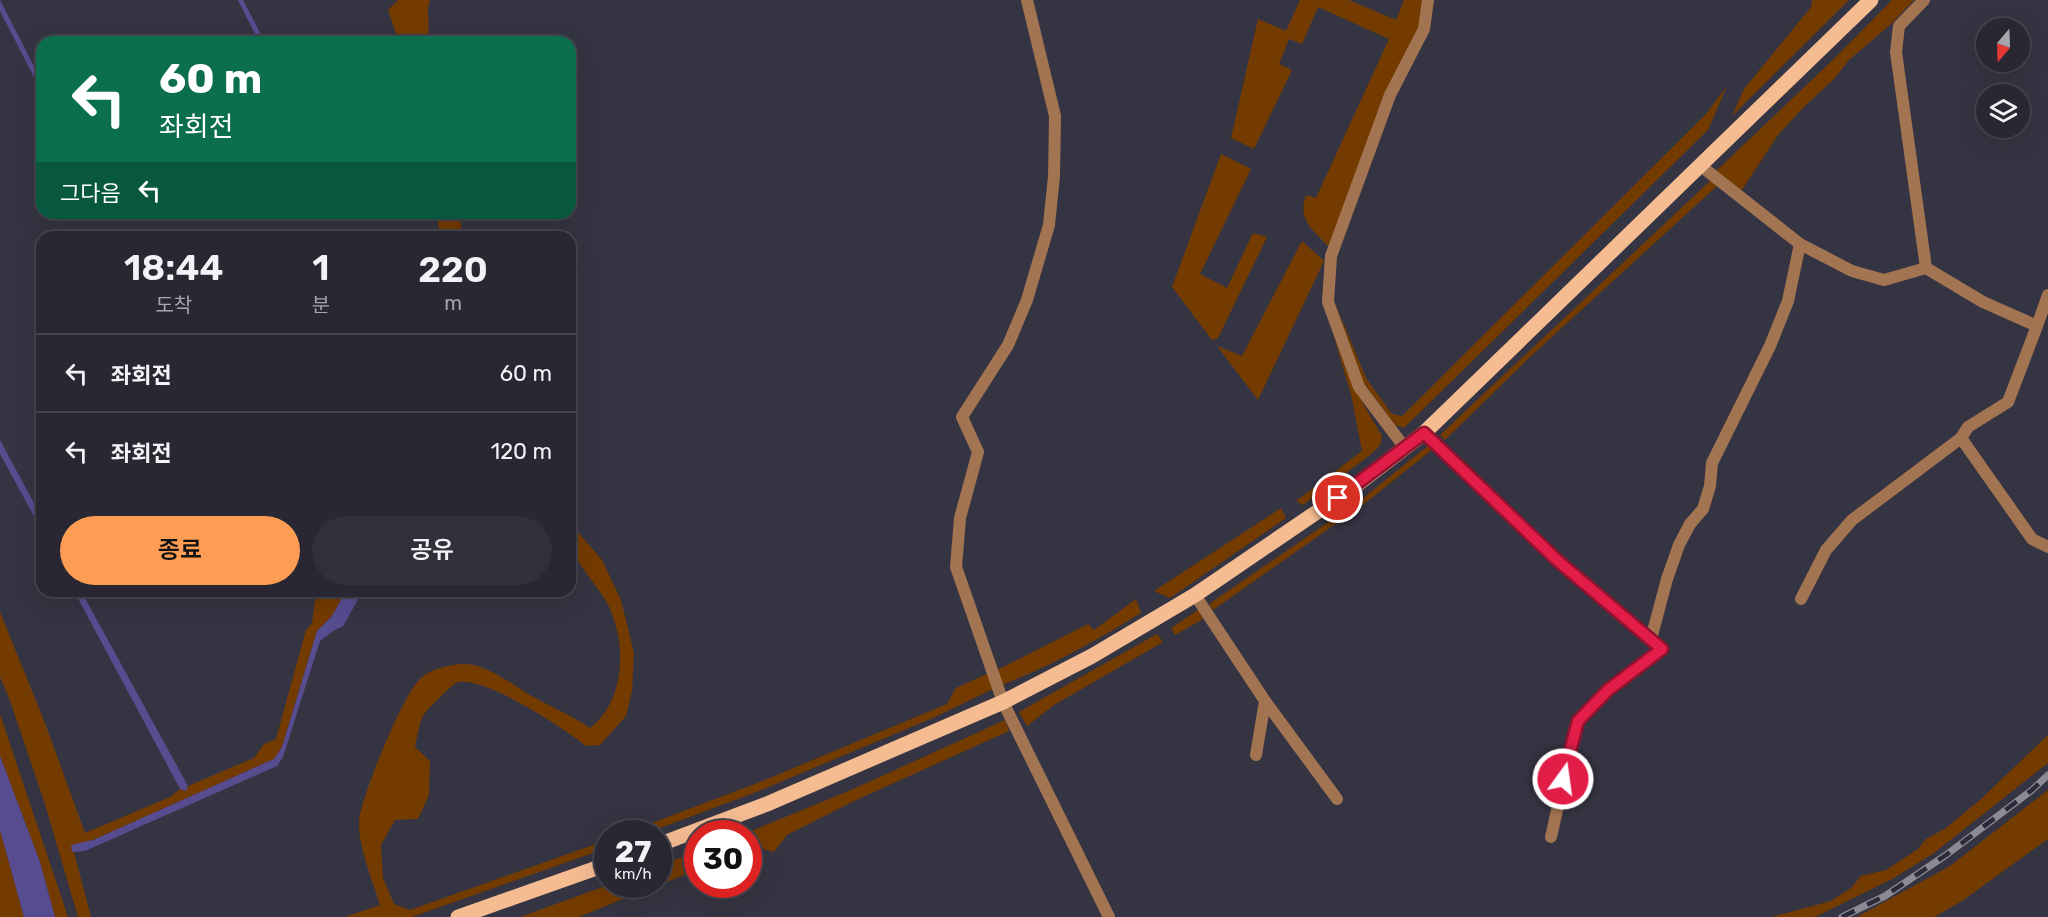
<!DOCTYPE html>
<html lang="ko">
<head>
<meta charset="utf-8">
<style>
  :root { --surface:#282732; --page:#302f3a; --text:#f1f3f6; --muted:#a5a5ac; --line:#44444d; --accent:#fc9d53 }
  body { margin:0; font-family:Rubik,"Noto Sans KR",sans-serif; background:var(--page); color:var(--text); height:100vh; display:flex; flex-direction:column; font-size:22px; white-space:nowrap }
  * { box-sizing:border-box; margin:0 }
  p { font-size:20px; color:var(--muted) }
  .icon { flex:none; width:33px; height:33px; fill:none; stroke:currentColor; stroke-width:2; stroke-linecap:round; stroke-linejoin:round }
  .map { position:relative; flex:1; overflow:hidden }
  .details { position:absolute; left:36px; top:231px; width:540px; height:366px; display:flex; flex-direction:column; background:var(--surface); border-radius:18px; box-shadow:0 6px 24px #0002,0 0 0 2px var(--line) }
  .details>* { flex:none }
  .top-card { position:absolute; left:36px; top:36px; width:540px; height:183px; border-radius:18px; box-shadow:0 6px 24px #0002,0 0 0 2px var(--line); background:#0b6e4f; color:#fff; overflow:hidden }
  .needle { width:39px; rotate:199deg }
  .buttons { position:absolute; left:1976px; top:18px; display:grid; gap:12px }
  .buttons a { display:grid; place-items:center; width:54px; height:54px; border-radius:50%; background:var(--surface); box-shadow:0 6px 24px #0002,0 0 0 2px var(--line); font-size:30px }
  .speed { position:absolute; left:594px; top:820px; display:flex; gap:12px; font-size:30px; font-weight:700; text-align:center }
  .speed>* { display:grid; place-content:center; width:78px; height:78px; border-radius:50%; background:var(--surface); box-shadow:0 6px 24px #0002,0 0 0 2px var(--line); line-height:1 }
  .speed small { font-size:15px; font-weight:400 }
  .speed .limit { border:9px solid #d22; background:#fff; color:#111 }
  .pin { position:absolute; display:grid; place-items:center; width:51px; height:51px; color:#fff; margin:-26px; border:3px solid #fff; border-radius:50%; box-shadow:0 2px 6px #0007 }
  .me { position:absolute; width:66px; margin:-33px; rotate:14deg; stroke-linejoin:round; filter:drop-shadow(0 0 4px #0008) }
  .turn { display:flex; align-items:center; gap:21px; height:126px; padding:0 24px; font-size:27px }
  .turn .icon { width:78px; height:78px; stroke-width:2.5 }
  .turn b { display:block; font-size:42px; line-height:51px }
  .then { display:flex; align-items:center; height:57px; padding:0 24px; background:#0003; gap:12px; font-size:22px }
  .eta { display:flex; justify-content:space-evenly; align-items:center; height:102px; text-align:center }
  .eta b { font-size:36px; font-weight:600; line-height:42px }
  .cta { display:flex; gap:12px; margin-top:auto; padding:12px 24px }
  .cta a { flex:1; height:69px; border-radius:36px; background:var(--accent); color:#111; font-size:24px; font-weight:600; line-height:69px; text-align:center }
  .cta a+a { background:var(--page); color:var(--text) }
  ul { padding:0; list-style:none }
  li { display:flex; align-items:center; gap:18px; height:78px; padding:0 24px; border-top:2px solid var(--line) }
  li div { flex:1 }
  li b { display:block; font-size:22px }
  li em { font-style:normal }
  .map>svg:first-child { display:block }
  .green { fill:#743b00 }
  .water { fill:#584c91 }
  .lines { fill:none; stroke-linecap:round; stroke-linejoin:round }
  .minor { stroke:#a37452; stroke-width:12 }
  .primary { stroke:#f5bc92; stroke-width:15 }
  .rail-casing { stroke:#8b8a95; stroke-width:7 }
  .rail { stroke:#2b2a38; stroke-width:4.5; stroke-dasharray:14; stroke-linecap:butt }
  .route-casing { stroke:#92132f; stroke-width:15 }
  .route { stroke:#e11d48; stroke-width:10 }
</style>
</head>
<body>
<div class="map">
<svg width="2048" height="917" viewBox="0 0 2048 917">
  <rect width="100%" height="100%" fill="#353442"/>
  <g class="green">
    <path d="M398,0H430L428,8L429,42H394L398,39L388,10Z"/>
    <path d="M1300,0H1349L1396,20L1404,0H1424L1420,27L1329,247C1313,230 1297,220 1306,195L1316,198L1389,39L1318,7L1302,44L1289,39L1279,64L1292,70L1254,149L1231,138L1258,19L1286,31Z"/>
    <path d="M1812,0H1849L1732,116L1744,89L1811,7Z"/>
    <path d="M1892,0H1914L1891,24L1849,60L1834,79L1803,108L1778,135L1742,190L1715,172L1836,57Z"/>
    <path d="M1727,86L1708,130L1404,428L1395,425L1363,382L1335,303L1366,378L1392,414L1402,416L1706,114Z"/>
    <path d="M1221,154L1251,169L1200,274L1227,288L1253,233L1267,237L1218,338L1212,340L1172,287Z"/>
    <path d="M1711,180L1717,186L1531,356L1445,440L1440,435Z"/>
    <path d="M437,213H459L463,237H440Z"/>
    <path d="M1302,241L1324,261L1258,400L1217,346L1242,356Z"/>
    <path d="M1334,338L1354,388L1382,436L1380,445L1370,455L1303,505L1296,501L1362,451L1351,394Z"/>
    <path d="M1429,445L1433,449L1364,504L1213,610L1209,604L1362,499Z"/>
    <path d="M1281,508L1286,518L1170,598L1154,591Z"/>
    <path d="M570,523L602,560L621,600L634,653L632,691L626,716L600,745L586,746C565,729 481,673 456,683C452,685 425,711 423,716C419,725 417,737 415,747L430,761L429,795L418,819L395,820L381,845L383,878L394,904L410,910L607,840V848L412,917H345L380,905C373,881 358,847 359,821C361,797 402,697 419,680C429,669 451,664 465,664C486,664 513,685 530,695C551,707 571,715 590,728C627,699 627,639 606,601C599,589 572,556 570,547C568,540 570,530 570,523Z"/>
    <path d="M322,591H346L332,616L317,631L282,747L274,759L93,840L72,845L91,917H78L44,801L9,698L0,677V612L45,723L85,833L170,797L180,789L185,791L188,786L254,758L264,744L276,739L306,630L312,623L315,600Z"/>
    <path d="M1136,599L1141,613C1096,641 1051,666 1002,685L997,670L1088,624L1094,630Z"/>
    <path d="M1198,610L1203,619L1175,635L1171,628Z"/>
    <path d="M1157,634L1163,642L1054,705L1027,726L1019,712Z"/>
    <path d="M989,673L993,689L935,717L754,793L644,834H623L760,782L947,704L956,688Z"/>
    <path d="M0,714L68,917H55L40,862L0,756Z"/>
    <path d="M1005,720L1009,731L854,801L787,835L774,852L759,848L749,852L748,834H744L851,790Z"/>
    <path d="M2048,735V763L1934,853L1894,878L1815,917H1772L1831,901L1851,888L1861,876L1886,870L1918,849L1926,839L1946,828L1981,799Z"/>
    <path d="M2048,790V839L1962,901L1934,917H1857L1950,866Z"/>
    <path d="M0,830L24,917H0Z"/>
    <path d="M697,851V870L659,885V866Z"/>
    <path d="M608,885H657L579,917H520Z"/>
  </g>
  <g class="water">
    <path d="M0,0L42,82V93L0,11Z"/>
    <path d="M238,0H243L265,42H259Z"/>
    <path d="M0,440L42,518V531L0,454Z"/>
    <path d="M74,591H81L188,786L186,791L180,789Z"/>
    <path d="M346,591H363L343,626L333,631L320,641L283,757L277,766L85,851L72,852L71,845L93,840L274,759L282,747L317,631L332,616Z"/>
    <path d="M0,756L40,862L55,917H24L0,830Z"/>
  </g>
  <g class="lines">
    <g class="minor">
      <path d="M1027,0L1055,116L1054,176L1049,225L1027,300L1008,345L962,417L978,452L960,518L956,567L1003,702L1109,917"/>
      <path d="M1924,0L1899,26L1896,52L1926,268"/>
      <path d="M1701,166L1800,244L1852,271L1884,280L1926,268L1983,302L2037,326L2008,402L1968,427L1961,438L2032,539L2048,547"/>
      <path d="M2037,326L2048,295"/>
      <path d="M1424,433L1558,561L1662,649L1608,690L1577,721L1551,837"/>
      <path d="M1405,448L1359,387L1328,302L1331,256L1390,95L1424,29L1428,0"/>
      <path d="M1195,595L1265,701L1256,755"/>
      <path d="M1801,599L1826,550L1852,520L1961,438"/>
      <path d="M1651,639L1667,579L1679,545L1690,524L1703,509L1710,486L1712,463L1770,346L1788,301L1800,244"/>
      <path d="M1265,701L1337,799"/>
    </g>
    <g class="primary">
      <path d="M658,845L767,804L1003,702L1092,656L1195,595L1355,486L1424,433L1871,0"/>
      <path d="M458,917L608,864"/>
    </g>
    <defs>
      <path id="rail" d="M1842,917L1885,896L1946,855L2032,790L2048,775"/>
    </defs>
    <use href="#rail" class="rail-casing"/>
    <use href="#rail" class="rail"/>
  </g>
  <g class="lines">
    <defs>
      <path id="route" d="M1338,498L1424,433L1558,561L1662,649L1608,690L1578,721L1563,779"/>
    </defs>
    <use href="#route" class="route-casing"/>
    <use href="#route" class="route"/>
  </g>
</svg>
<div class="buttons">
<a><svg class="needle" viewBox="-14 -14 28 28"><path d="M0-13l5 13h-10z" fill="#e53935"/><path d="M0 13l5-13h-10z" fill="#a5a5ac"/></svg></a>
<a><svg class="icon" aria-label="layers" viewBox="0 0 24 24"><path d="M12 4l9 5-9 5-9-5zM3 14l9 5 9-5"/></svg></a>
</div>
<div class="speed"><div>27<small>km/h</small></div><div class="limit">30</div></div>
<div class="pin" style="left:1338px;top:498px;background:#d93025"><svg class="icon" aria-label="arrive" viewBox="0 0 24 24"><path d="M6 21V4h12l-3 4 3 4H6"/></svg></div>
<svg class="me" style="left:1563px;top:779px" viewBox="-20 -20 40 40"><circle r="17" fill="#e11d48" stroke="#fff" stroke-width="3"/><path d="M0-11L8 9 0 5-8 9z" fill="#fff"/></svg>
<div class="top-card">
<div class="turn"><svg class="icon" aria-label="left" viewBox="0 0 24 24"><path d="M17 20v-9H6M10 6l-5 5 5 5"/></svg><div><b>60 m</b>좌회전</div></div>
<div class="then">그다음<svg class="icon" aria-label="left" viewBox="0 0 24 24"><path d="M17 20v-9H6M10 6l-5 5 5 5"/></svg></div>
</div>
<section class="details">
<div class="eta">
<div><b>18:44</b><p>도착</p></div>
<div><b>1</b><p>분</p></div>
<div><b>220</b><p>m</p></div>
</div>
<ul>
<li><svg class="icon" aria-label="left" viewBox="0 0 24 24"><path d="M17 20v-9H6M10 6l-5 5 5 5"/></svg><div><b>좌회전</b></div><em>60 m</em></li>
<li><svg class="icon" aria-label="left" viewBox="0 0 24 24"><path d="M17 20v-9H6M10 6l-5 5 5 5"/></svg><div><b>좌회전</b></div><em>120 m</em></li>
</ul>
<div class="cta"><a>종료</a><a>공유</a></div>
</section>
</div>
</body>
</html>
